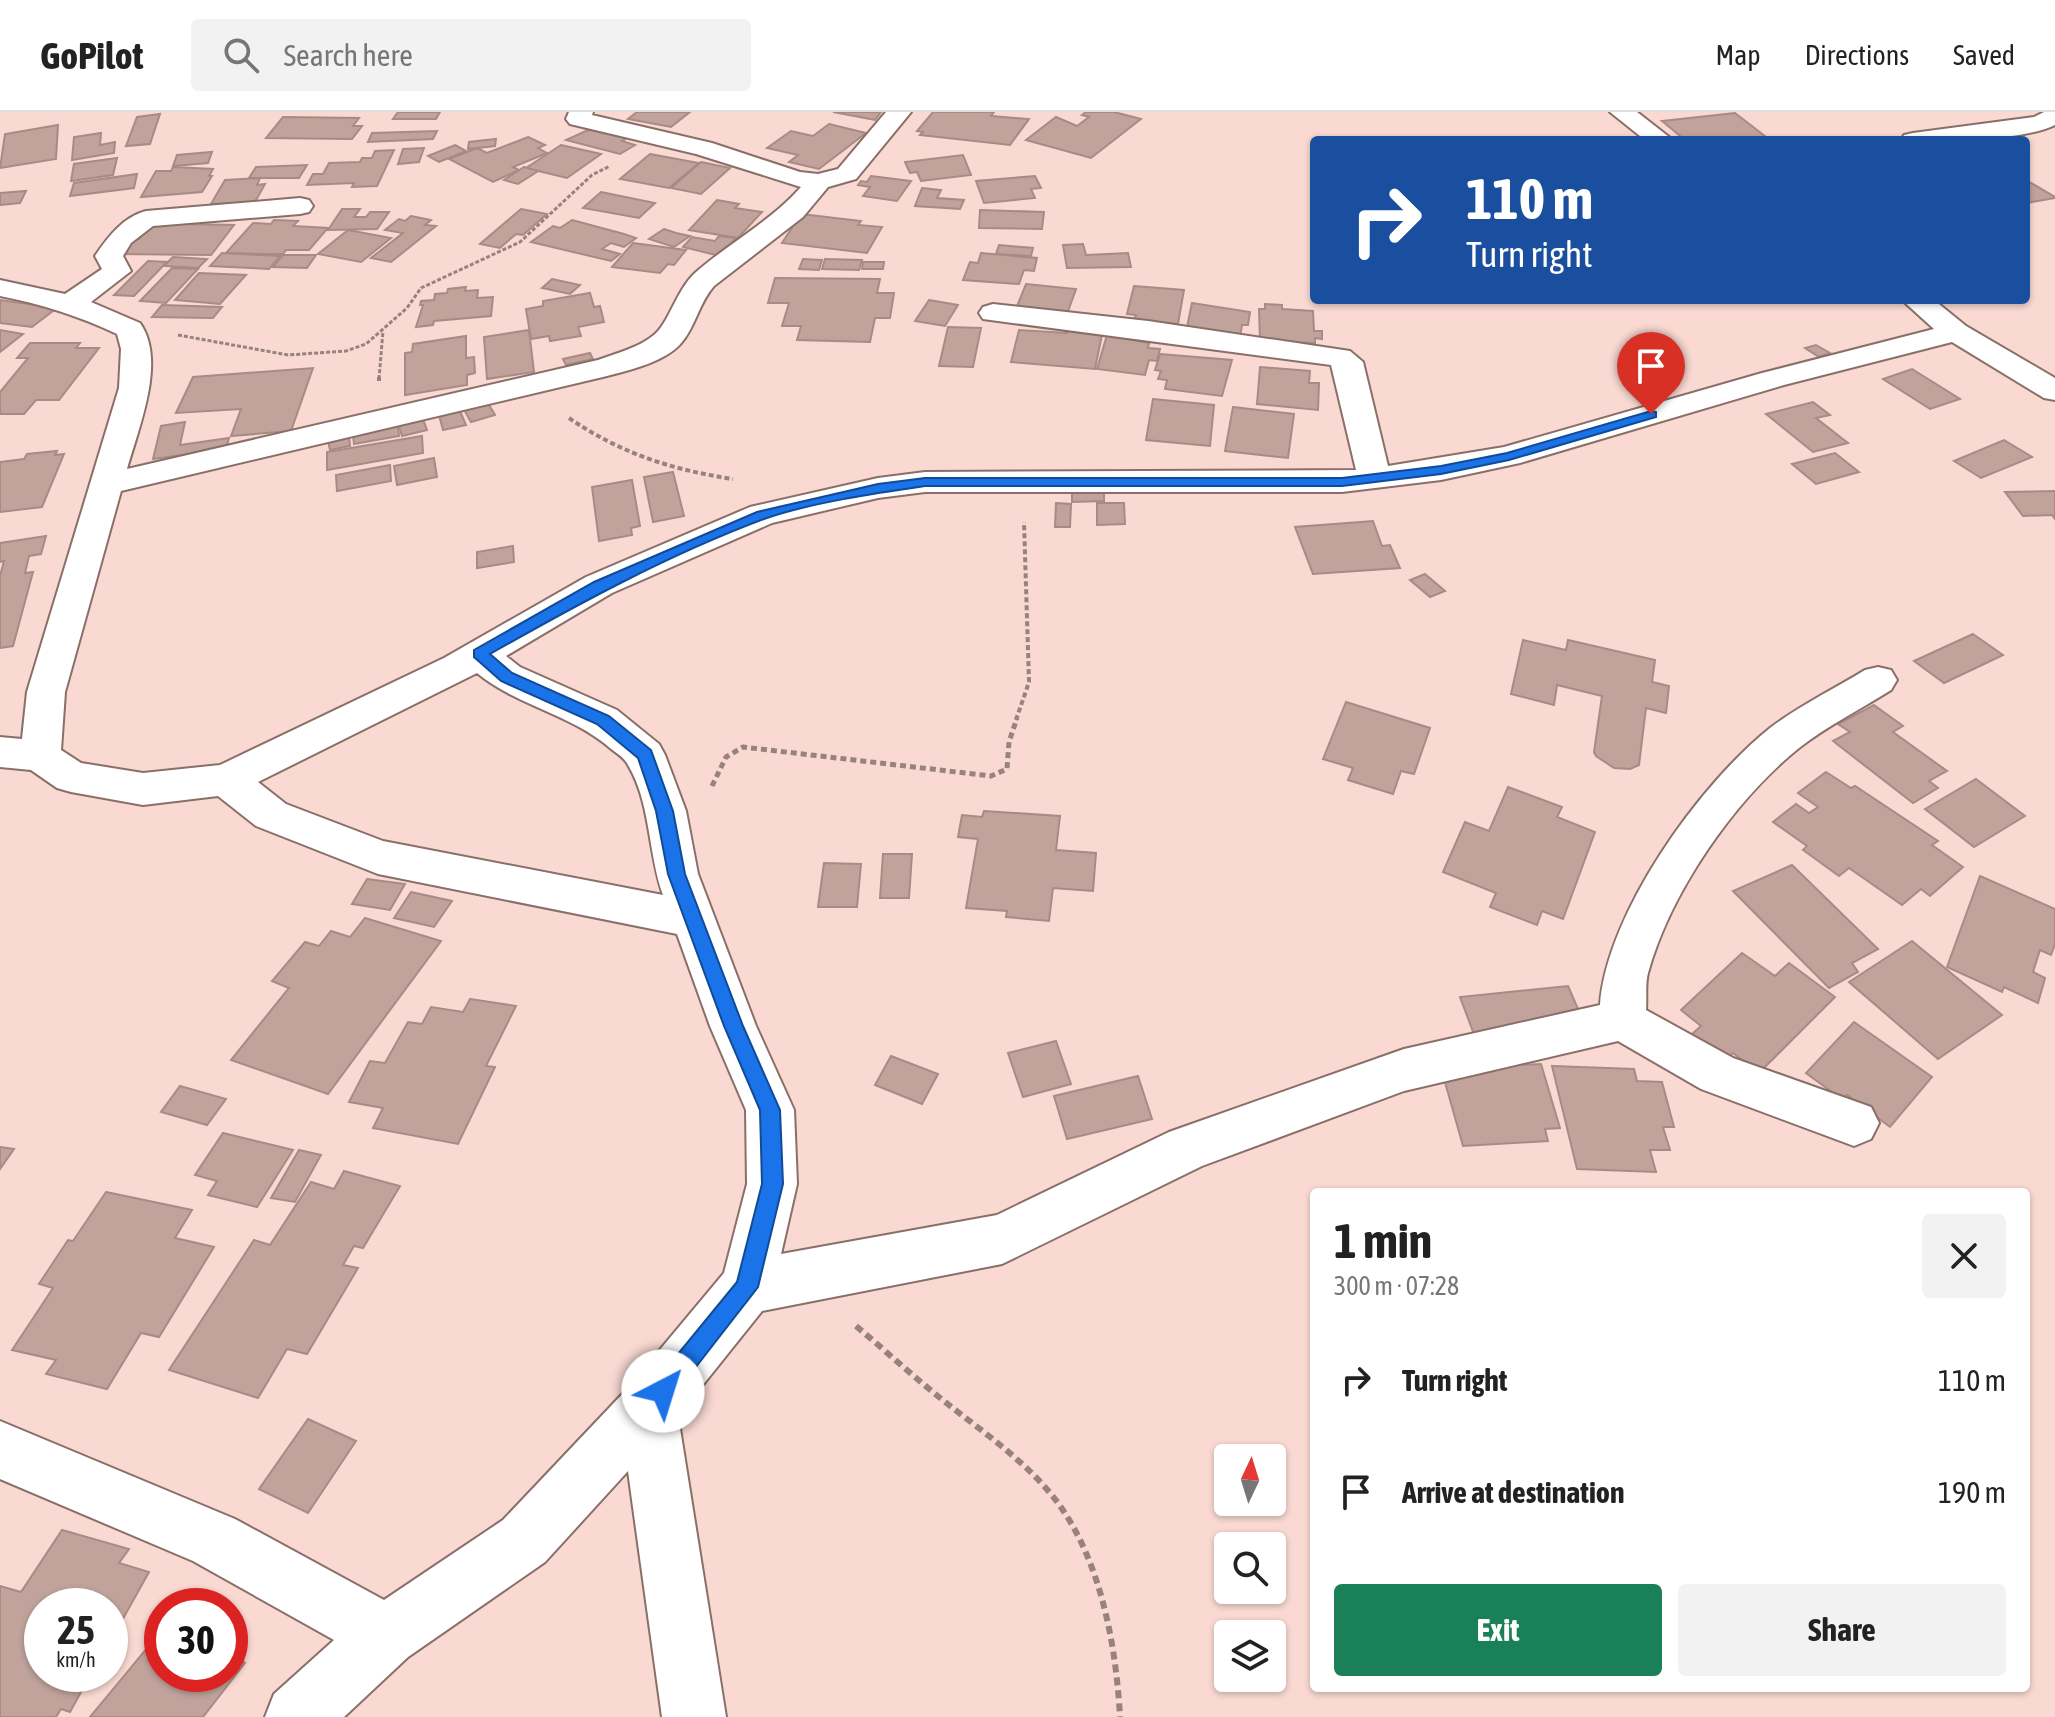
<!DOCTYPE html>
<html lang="en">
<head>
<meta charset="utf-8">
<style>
  :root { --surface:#fff; --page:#f2f2f2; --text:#222; --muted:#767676; --line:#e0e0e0; --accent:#1a8059 }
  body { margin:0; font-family:"Asap Condensed",sans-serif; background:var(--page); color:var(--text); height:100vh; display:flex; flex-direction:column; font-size:30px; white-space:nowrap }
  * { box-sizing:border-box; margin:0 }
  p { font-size:26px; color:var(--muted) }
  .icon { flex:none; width:44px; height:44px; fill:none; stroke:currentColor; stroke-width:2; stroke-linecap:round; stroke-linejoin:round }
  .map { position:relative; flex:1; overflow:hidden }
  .panel { position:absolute; left:1310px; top:1076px; width:720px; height:504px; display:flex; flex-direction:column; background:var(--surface); border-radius:8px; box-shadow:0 2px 6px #0004 }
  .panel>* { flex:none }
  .top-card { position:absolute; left:1310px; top:24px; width:720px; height:168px; border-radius:8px; box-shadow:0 2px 6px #0004; background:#1a4fa0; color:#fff; overflow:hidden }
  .needle { width:52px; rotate:4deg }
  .controls { position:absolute; left:1214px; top:1332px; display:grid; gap:16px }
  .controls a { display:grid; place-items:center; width:72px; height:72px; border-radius:8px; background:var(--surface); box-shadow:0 2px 6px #0004; font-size:40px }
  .speed { position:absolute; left:24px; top:1476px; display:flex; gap:16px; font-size:40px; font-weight:700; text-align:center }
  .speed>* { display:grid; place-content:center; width:104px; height:104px; border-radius:50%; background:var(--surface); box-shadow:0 2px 6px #0004; line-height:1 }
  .speed small { font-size:20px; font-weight:400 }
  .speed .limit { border:12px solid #d22; background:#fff; color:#111 }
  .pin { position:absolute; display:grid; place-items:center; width:68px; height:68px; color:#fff; margin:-82px -34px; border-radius:50% 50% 50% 0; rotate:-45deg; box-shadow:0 0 8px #0007 }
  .pin .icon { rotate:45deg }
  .me { position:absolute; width:88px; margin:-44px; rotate:40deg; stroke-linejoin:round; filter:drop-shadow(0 0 6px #0008) }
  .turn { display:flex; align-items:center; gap:28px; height:168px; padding:0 24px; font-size:36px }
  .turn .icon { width:104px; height:104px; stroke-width:2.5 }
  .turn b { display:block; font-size:56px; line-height:68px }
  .round { display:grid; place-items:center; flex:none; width:84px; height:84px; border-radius:8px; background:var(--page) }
  .summary { display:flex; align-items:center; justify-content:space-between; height:136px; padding:0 24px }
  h1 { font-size:48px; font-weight:700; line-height:60px }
  .primary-button { display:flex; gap:16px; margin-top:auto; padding:16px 24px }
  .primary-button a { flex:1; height:92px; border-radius:8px; background:var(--accent); color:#fff; font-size:32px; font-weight:700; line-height:92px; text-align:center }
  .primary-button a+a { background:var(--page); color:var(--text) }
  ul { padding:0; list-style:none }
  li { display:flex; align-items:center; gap:24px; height:112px; padding:0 24px }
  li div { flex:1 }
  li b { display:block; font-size:30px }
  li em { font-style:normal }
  header { display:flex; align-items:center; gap:48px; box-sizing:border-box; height:112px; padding:0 40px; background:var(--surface); border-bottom:2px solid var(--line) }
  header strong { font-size:38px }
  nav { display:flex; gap:44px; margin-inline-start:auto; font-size:28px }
  .search { width:560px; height:72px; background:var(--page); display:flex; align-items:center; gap:20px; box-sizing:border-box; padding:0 28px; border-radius:8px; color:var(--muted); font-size:30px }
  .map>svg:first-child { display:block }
  .building { fill:#c1a39c; stroke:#a88b84; stroke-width:2 }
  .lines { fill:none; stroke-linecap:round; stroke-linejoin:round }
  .minor-casing { stroke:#8a6f68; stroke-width:4 }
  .path-far3 { stroke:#98827d; stroke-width:3; stroke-dasharray:4 2; stroke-linecap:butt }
  .path-far2 { stroke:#98827d; stroke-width:4; stroke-dasharray:5 3; stroke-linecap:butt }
  .path-far1 { stroke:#98827d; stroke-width:5; stroke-dasharray:6 4; stroke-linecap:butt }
  .path { stroke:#98827d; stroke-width:6; stroke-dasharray:8 5; stroke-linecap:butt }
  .minor { fill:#fff; fill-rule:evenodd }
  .route { fill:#1a73e8; stroke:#114b97; stroke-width:2 }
</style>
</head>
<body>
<header>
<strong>GoPilot</strong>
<div class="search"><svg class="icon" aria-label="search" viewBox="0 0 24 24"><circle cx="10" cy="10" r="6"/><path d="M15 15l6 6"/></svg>Search here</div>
<nav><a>Map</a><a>Directions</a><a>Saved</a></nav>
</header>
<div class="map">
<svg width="2055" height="1605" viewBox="0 0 2055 1605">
  <rect width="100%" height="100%" fill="#f9d9d2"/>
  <g class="building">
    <path d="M398,0H440L436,7H393Z"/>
    <path d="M637,0H690L671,15L628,7Z"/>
    <path d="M833,0H881L875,8Z"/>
    <path d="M933,0H994L991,4L1029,7L1010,33L920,23L923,20L917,19Z"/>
    <path d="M1086,0H1114L1141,7L1091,46L1026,28L1056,5L1077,14L1089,5L1082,3Z"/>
    <path d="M1735,1L1770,28H1685L1662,9Z"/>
    <path d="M160,2L150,32L126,34L137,5Z"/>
    <path d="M283,5L359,6L353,14H362L352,27L266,26Z"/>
    <path d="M829,12L866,21L819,57L789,50L798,43L767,36L791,19L813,24Z"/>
    <path d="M58,13L56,47L0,56L5,22Z"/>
    <path d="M599,13L634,22L622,29L635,33L620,42L566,28Z"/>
    <path d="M437,19L433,27L368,30L372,21Z"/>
    <path d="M101,21L100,33L115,30L114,41L72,48L74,25Z"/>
    <path d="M528,25L545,33L538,36L547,41L513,55L519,58L493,70L449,47L477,36L487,41Z"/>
    <path d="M496,27L495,34L468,37L469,30Z"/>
    <path d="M455,33L466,39L439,50L428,44Z"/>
    <path d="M561,33L601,42L567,66L526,56Z"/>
    <path d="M424,36L419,50L398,52L403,37Z"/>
    <path d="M394,38L377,74L352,75L354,71L307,73L313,62H323L329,51L360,50L362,46H372L375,39Z"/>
    <path d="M212,40L208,51L173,54L177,43Z"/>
    <path d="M650,42L699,51L669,76L620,67Z"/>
    <path d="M963,43L971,63L921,69L917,60L910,61L905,50Z"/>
    <path d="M117,46L113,63L71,69L74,52Z"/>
    <path d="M701,50L730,56L701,82L671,76Z"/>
    <path d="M307,53L299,66H249L256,55Z"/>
    <path d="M173,55L213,57L209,64H212L202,80L141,85L156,59H171Z"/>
    <path d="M524,55L538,59L518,72L504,68Z"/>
    <path d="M137,62L134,76L70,84L74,71Z"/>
    <path d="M871,64L911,69L897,89L863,84L870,75L858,73L861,69L867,70Z"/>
    <path d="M1035,64L1041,76L1031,77L1035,86L984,91L976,69Z"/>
    <path d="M260,66L257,73L265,72L255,90L211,92L225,68Z"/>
    <path d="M2026,68L2055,85V86L2026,91Z"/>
    <path d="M922,76L941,78L937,86L964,88L960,97L915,94Z"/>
    <path d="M26,79L20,91L0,93V81Z"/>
    <path d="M601,80L655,91L639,106L583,96Z"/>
    <path d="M717,88L739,92L735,96L762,100L738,126L689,118Z"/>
    <path d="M342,97H360L354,105H366L370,100H389L377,117L328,118Z"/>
    <path d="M521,97L547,102L523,123L516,122L500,136L480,132Z"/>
    <path d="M980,98L1044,100L1042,117L979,116Z"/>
    <path d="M801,102L861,109L858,113L882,115L867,141L782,131Z"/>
    <path d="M411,104L431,108L425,113L436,114L391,150L371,146L403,121L385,118L399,107L405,109Z"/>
    <path d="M274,108L298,109L293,114L328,116L309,138H286L283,142H263L226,141L253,111L271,112Z"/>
    <path d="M572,108L624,122L636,126L624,135L611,131L602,137L620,142L611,149L531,130L553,114L560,116Z"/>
    <path d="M149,109H190L187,112L234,113L211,143L118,142L130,127H139L143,122L139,121Z"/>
    <path d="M664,117L676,121L690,124L674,135L649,127Z"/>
    <path d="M348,118L391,126L361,150L318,142Z"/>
    <path d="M719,124L736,126L720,144L683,135L692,125L715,129Z"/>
    <path d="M633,131L686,138L674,153L668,152L660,161L612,155Z"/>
    <path d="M1083,132L1086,143L1128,141L1131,155L1067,156L1063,133Z"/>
    <path d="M999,133L1033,136L1031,144L996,142Z"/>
    <path d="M222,141L280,144L269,157L210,154Z"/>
    <path d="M981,141L1037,146L1034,159L1024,158L1019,172L963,168L970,150L978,151Z"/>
    <path d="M283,143H316L307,156L273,155Z"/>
    <path d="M173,145L207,147L198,156L164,154Z"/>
    <path d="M803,147L822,148L819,158L799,157Z"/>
    <path d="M825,147L862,148L859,158L822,157Z"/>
    <path d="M148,149L167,150L134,184L114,183Z"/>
    <path d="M863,150H884L883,157H862Z"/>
    <path d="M172,156L198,157L166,191L140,189Z"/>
    <path d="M199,161L246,163L220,192L175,188Z"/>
    <path d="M775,166L880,167L877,181H894L890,206H875L870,230L797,228L801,214H782L789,191H768Z"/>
    <path d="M552,167L580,173L570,182L542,176Z"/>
    <path d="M1026,172L1076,177L1066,205L1015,199Z"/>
    <path d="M1134,174L1184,178L1178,212L1134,208L1136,203L1127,202Z"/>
    <path d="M466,175L465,179L478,178L477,186L493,185L491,204L434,209L433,213L416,215L423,193H420L421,189L434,188L435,182L447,181L448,177Z"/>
    <path d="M590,181L594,195L600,194L604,210L578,215L581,224L550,229L549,224L531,227L526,197L543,194V189Z"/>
    <path d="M0,188L57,196L32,215L0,211Z"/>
    <path d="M929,188L958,193L945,214L915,209Z"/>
    <path d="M1192,191L1250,200L1248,213H1242L1240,225L1204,222L1205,217L1187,215Z"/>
    <path d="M1265,192L1282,193V197L1313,199L1314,219H1322V227L1315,226V231L1260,229L1259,197H1265Z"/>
    <path d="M162,193L222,195L213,206L152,205Z"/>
    <path d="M948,215L981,216L973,255L939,254Z"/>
    <path d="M1068,215L1103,218L1095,257L1011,250L1019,218L1067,221Z"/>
    <path d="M0,218L23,222L0,240Z"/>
    <path d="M529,218L534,260L487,267L484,225Z"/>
    <path d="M1107,223L1149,231L1148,236L1160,237L1157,249L1149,248L1145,263L1097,257Z"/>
    <path d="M466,224V246L474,245L475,261L467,263V273L405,283V241L412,240L413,232Z"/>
    <path d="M30,231H80L76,236H99L59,288H36L24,302H0V280L28,246H17Z"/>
    <path d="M1816,233L1830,241L1819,245L1805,236Z"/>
    <path d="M590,241L593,247L566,253L563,247Z"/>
    <path d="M1160,242L1232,248L1222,284L1165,277L1167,268L1158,267L1161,259L1155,258Z"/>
    <path d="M1260,255L1310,259L1309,271H1319L1318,298L1257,292Z"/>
    <path d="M313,256L291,319L231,324L241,297L176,301L193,265Z"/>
    <path d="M1912,257L1960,287L1930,297L1883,267Z"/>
    <path d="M1153,287L1214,293L1210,334L1146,328Z"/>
    <path d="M486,288L495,303L471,310L462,294Z"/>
    <path d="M1813,290L1830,303L1816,306L1848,331L1813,340L1766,302Z"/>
    <path d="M1233,295L1294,302L1288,346L1225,339Z"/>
    <path d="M460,299L466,313L443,318L439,303Z"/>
    <path d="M423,307L427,318L402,324L399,314Z"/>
    <path d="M185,310L180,333L229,326L226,337L153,347L161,314Z"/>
    <path d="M398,314L399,324L354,332L353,323Z"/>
    <path d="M422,324L423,341L327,358V340Z"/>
    <path d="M349,325L350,334L330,338L328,329Z"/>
    <path d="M2004,328L2032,345L1981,366L1954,349Z"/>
    <path d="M57,339L55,343L64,342L42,395L0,400V350L24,347L27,342Z"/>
    <path d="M1835,341L1859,360L1816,372L1792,352Z"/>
    <path d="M434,346L437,365L397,373L394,354Z"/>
    <path d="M390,353L391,369L337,379L336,363Z"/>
    <path d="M673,360L684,404L653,410L644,365Z"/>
    <path d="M632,368L640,414L631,416L632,423L599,429L592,375Z"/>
    <path d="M2055,379V407L2052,403L2023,404L2005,380Z"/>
    <path d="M1072,380H1104V389L1072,390Z"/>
    <path d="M1056,391L1071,392L1070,415H1055Z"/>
    <path d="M1097,391H1124L1125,412L1097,413Z"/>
    <path d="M1373,409L1382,434L1390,433L1400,456L1313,462L1295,415Z"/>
    <path d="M46,424L41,442L29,444L25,461L33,460L13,534L0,536V464L4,449L0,450V431Z"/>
    <path d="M513,434L514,450L477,456V440Z"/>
    <path d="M1425,462L1445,479L1430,485L1410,468Z"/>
    <path d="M1973,522L2003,543L1944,571L1914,549Z"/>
    <path d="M1523,528L1566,538L1568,528L1655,548L1652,570L1669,574L1666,601L1646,596L1639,653L1630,657L1614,656L1596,644L1594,640L1602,584L1557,573L1554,593L1511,582Z"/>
    <path d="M1346,590L1430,616L1414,662L1401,659L1393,682L1348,668L1353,656L1323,647Z"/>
    <path d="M1874,593L1903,614L1893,620L1947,659L1929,669L1938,676L1913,691L1833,629L1850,620L1838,612Z"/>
    <path d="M1826,660L1851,676L1855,674L1938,729L1932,733L1963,755L1930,784L1921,777L1902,793L1849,756L1839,764L1803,738L1807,734L1773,710L1796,692L1809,701L1818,695L1798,681Z"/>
    <path d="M1976,667L2025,704L1974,735L1925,697Z"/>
    <path d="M1508,675L1562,695L1557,705L1595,720L1563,807L1542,799L1537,813L1490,795L1496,781L1443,760L1465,710L1489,719Z"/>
    <path d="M984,699L1060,704L1056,738L1096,741L1093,779L1053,776L1049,809L1006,805L1007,799L966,796L978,727L958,725L962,703L982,705Z"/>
    <path d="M883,742H912L909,786H880Z"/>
    <path d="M824,751L861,752L857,795H818Z"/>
    <path d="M1792,753L1878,837L1852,851L1858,860L1829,876L1733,779Z"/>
    <path d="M1980,764L2055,797V832L2051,843L2040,838L2033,860L2045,866L2038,891L2004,875L2002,880L1947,855Z"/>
    <path d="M367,767L405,772L390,798L352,792Z"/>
    <path d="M411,780L452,789L434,815L394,806Z"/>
    <path d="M365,806L441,829L328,982L231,948L289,876L272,869L305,830L319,834L331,819L350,825Z"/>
    <path d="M1912,829L2002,903L1938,947L1849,870Z"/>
    <path d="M1742,841L1775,864L1789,851L1835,885L1759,961L1733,941L1716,957L1682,931L1701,914L1681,898Z"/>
    <path d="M1568,874L1585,913L1475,925L1460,885Z"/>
    <path d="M470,887L516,894L486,954L495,955L458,1032L373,1016L383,996L349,990L370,949L385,951L408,910L422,912L431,895L463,900Z"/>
    <path d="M1854,910L1932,965L1890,1015L1847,983L1843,988L1806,961Z"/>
    <path d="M1056,929L1071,972L1023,985L1008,941Z"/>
    <path d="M891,944L938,962L922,992L875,973Z"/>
    <path d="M1541,952L1560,1016L1545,1017L1548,1029L1463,1034L1441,956Z"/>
    <path d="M1552,954L1634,957L1637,969L1662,970L1674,1015H1663L1670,1038H1650L1656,1060L1577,1057Z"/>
    <path d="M1138,964L1152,1007L1067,1027L1054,984Z"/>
    <path d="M180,974L226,987L207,1013L161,1000Z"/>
    <path d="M223,1021L293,1038L257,1095L208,1083L217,1069L195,1063Z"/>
    <path d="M0,1035L14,1037L0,1057Z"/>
    <path d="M299,1038L321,1043L295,1090L271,1086Z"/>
    <path d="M344,1059L400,1074L363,1136L354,1134L343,1153L358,1156L307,1242L287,1237L258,1286L169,1258L254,1128L270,1133L311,1070L334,1077Z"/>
    <path d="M106,1080L192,1098L175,1126L214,1135L159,1225L141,1221L107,1277L46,1262L56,1248L12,1238L53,1176L39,1172L68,1128L73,1129Z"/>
    <path d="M308,1307L356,1329L308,1401L259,1377Z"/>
    <path d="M62,1418L129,1437L119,1451L149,1460L110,1530V1494H42V1562H91L70,1600L61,1597L56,1605H0V1474L21,1480Z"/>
    <path d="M162,1518V1562H230V1539L245,1551L203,1605H90Z"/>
  </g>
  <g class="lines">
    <defs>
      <g id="minor">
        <path d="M569,0H593L592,3L712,31L800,60L818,62L838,57L886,0H911L856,67L828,75L803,105L714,174C699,191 696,213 682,230C667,249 631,258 607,264L121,379L65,580L61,638L81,651L143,661L220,653L444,546L586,465L750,395L878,366L925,360L1356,358L1331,253L983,207L979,201L983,195L993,192L1148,209L1350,239L1363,250L1388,354L1504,335L1762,261L1934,217L1902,188H1934L1966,214L2055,266V288L2044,286L1952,230L1784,273L1520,351L1441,368L1342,380H925L878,386L772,411L612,481L506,544L520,555L617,598L659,632L665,643L686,699L698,762L756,914L794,998L797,1072L781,1142L997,1103L1169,1020L1404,937L1600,893C1607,801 1699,673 1770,616C1799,594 1834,577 1865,558L1878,555L1891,558L1897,568L1891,578C1861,597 1827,614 1799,636C1734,688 1670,781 1648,861C1645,872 1647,886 1646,898L1733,946L1871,995L1879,1011L1871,1027L1854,1034L1701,977L1618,929L1404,979L1202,1054L1002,1152L762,1199L678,1304L726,1605H662L628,1359L545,1450L408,1545L344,1605H265L274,1582L334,1528L193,1449L0,1367V1309L235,1407L384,1488L503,1408L628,1276L724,1161L747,1072L746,998L710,914L677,822L378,762L256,714L218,684L143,693L71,680L57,676L31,658L0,655V625L22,627L27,580L119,276L121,237L117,222C79,204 41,192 0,184V168L65,182L102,157L95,144C108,125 123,105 146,99L300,86L309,88L313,94L309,100L300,102L153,114L131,131L123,144L131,159L91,190L140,211C167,249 138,317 127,357L598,248C617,241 638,236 654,223C669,211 676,179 695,161C729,131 770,110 801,75L696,42L570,12L566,7ZM477,561C517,594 571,602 610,636C616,641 625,646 628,653C651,691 648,742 663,783L383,729L286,692L258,670Z"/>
        <path d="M1610,0H1637L1673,28H1645Z"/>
        <path d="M2044,0H2055V13C2019,30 1941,28 1901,28L1904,23L1913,21L2034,5Z"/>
      </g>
    </defs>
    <use href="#minor" class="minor-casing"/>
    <g class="path-far3">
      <path d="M178,223L288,243L346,239L366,232L407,196L421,176L520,130L592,63L610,54"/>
      <path d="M379,267L383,219"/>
    </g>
    <g class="path-far2">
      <path d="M379,269V265"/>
      <path d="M569,306C620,341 672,358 733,367"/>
      <path d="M1016,608L1029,570L1024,410"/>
    </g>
    <path class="path-far1" d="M712,674L726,645L743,635L991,664L1007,657L1009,630L1017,606"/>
    <path class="path" d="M856,1214C887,1240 917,1268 949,1293C987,1323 1029,1352 1058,1391C1101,1450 1116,1533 1120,1605"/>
    <use href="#minor" class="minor"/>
  </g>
  <path class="route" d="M1651,299L1656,300V305L1509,348L1441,362L1342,374H925C877,381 809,391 764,407C668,443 578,492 490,542L512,561L609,604L651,638L673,699L685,762L743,914L780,998L783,1072L758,1175L671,1287L663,1290L655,1287L651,1279L655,1270L737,1170L762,1072L760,998L724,914L668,762L656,699L638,646L597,612L501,569L474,545V538L594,470L757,400L878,372L925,366H1342L1441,354L1507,341Z"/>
</svg>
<div class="controls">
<a><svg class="needle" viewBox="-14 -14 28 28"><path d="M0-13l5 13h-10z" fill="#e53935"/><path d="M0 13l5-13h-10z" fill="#767676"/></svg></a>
<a><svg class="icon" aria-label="search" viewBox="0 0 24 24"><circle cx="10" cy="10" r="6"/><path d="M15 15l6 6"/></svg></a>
<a><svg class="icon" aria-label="layers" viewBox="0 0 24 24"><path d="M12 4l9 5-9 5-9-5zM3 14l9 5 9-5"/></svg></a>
</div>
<div class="speed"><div>25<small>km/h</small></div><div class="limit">30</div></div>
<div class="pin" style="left:1651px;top:302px;background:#d93025"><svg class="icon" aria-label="arrive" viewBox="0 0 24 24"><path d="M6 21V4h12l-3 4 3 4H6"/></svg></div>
<svg class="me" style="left:663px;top:1279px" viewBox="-20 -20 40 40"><circle r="19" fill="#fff"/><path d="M0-13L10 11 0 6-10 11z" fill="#1a73e8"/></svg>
<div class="top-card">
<div class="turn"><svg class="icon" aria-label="right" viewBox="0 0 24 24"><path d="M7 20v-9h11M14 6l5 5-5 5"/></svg><div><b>110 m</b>Turn right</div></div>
</div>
<section class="panel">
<div class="summary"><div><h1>1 min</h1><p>300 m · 07:28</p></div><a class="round"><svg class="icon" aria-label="close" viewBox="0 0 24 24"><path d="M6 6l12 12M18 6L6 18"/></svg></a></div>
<ul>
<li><svg class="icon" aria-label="right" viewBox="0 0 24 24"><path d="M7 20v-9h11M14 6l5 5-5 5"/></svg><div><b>Turn right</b></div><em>110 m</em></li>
<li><svg class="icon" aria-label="arrive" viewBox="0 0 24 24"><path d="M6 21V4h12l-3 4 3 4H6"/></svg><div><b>Arrive at destination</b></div><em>190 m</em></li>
</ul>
<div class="primary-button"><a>Exit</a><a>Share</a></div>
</section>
</div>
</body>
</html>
